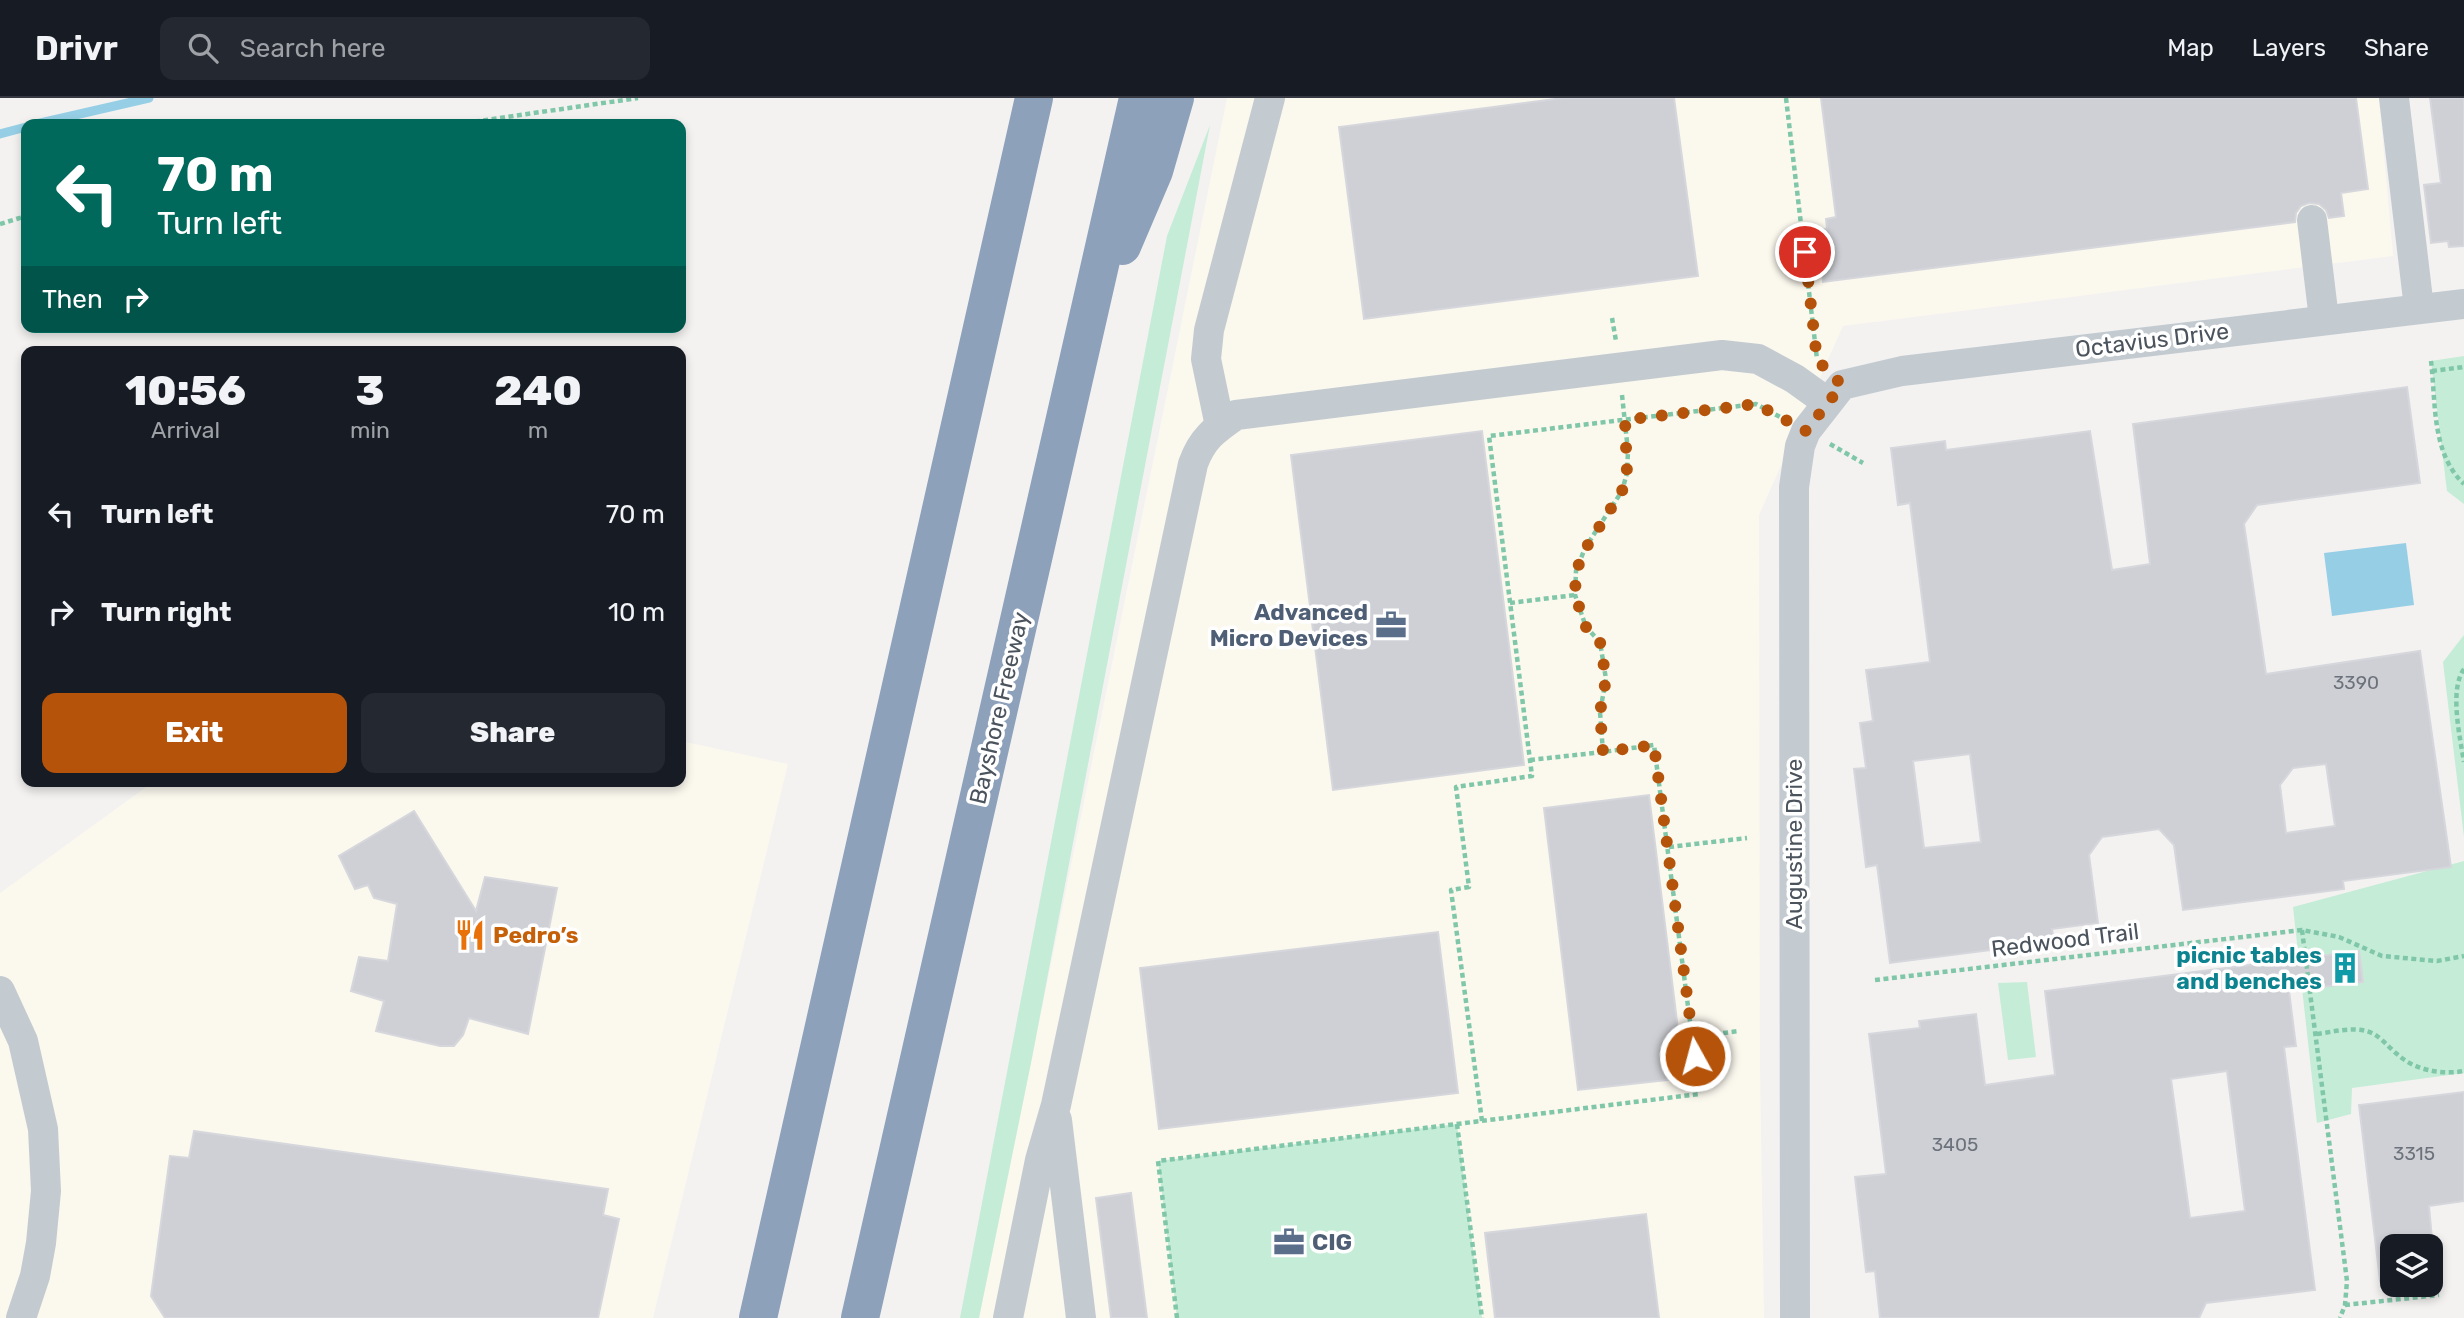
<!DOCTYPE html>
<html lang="en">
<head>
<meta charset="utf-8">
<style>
  :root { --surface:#171b24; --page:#242831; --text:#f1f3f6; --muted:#9ea1a6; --line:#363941; --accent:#b45309 }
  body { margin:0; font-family:Rubik,sans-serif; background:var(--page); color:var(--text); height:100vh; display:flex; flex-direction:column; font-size:26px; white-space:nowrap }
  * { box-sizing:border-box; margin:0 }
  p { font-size:23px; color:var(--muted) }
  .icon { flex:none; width:38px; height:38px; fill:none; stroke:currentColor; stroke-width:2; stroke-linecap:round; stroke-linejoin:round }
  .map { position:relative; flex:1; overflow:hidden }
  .drawer { position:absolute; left:21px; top:248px; width:665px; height:441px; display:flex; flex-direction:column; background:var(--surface); border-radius:14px; box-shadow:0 4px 10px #0003 }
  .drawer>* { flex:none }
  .top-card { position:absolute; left:21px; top:21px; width:665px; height:214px; border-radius:14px; box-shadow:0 4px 10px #0003; background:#00695c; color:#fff; overflow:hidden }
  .controls { position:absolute; left:2380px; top:1136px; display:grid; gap:14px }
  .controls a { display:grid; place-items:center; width:63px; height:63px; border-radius:14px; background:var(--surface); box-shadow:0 4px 10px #0003; font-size:35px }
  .pin { position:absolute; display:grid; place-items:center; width:60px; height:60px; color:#fff; margin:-30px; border:4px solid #fff; border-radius:50%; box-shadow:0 2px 7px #0007 }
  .me { position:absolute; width:77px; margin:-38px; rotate:353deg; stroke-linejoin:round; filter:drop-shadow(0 0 5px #0008) }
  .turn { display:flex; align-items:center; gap:24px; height:147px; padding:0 21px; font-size:32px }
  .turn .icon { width:91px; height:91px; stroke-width:2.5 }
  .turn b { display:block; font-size:49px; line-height:60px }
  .then { display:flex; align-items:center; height:66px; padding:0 21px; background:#0003; gap:14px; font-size:26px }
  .eta { display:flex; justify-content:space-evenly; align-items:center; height:119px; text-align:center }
  .eta b { font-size:42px; font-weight:800; line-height:49px }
  .primary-button { display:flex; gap:14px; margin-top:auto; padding:14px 21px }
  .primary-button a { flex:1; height:80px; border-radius:14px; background:var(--accent); color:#fff; font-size:28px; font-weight:800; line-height:80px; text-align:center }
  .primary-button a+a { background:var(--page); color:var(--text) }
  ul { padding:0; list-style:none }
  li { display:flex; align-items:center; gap:21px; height:98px; padding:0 21px }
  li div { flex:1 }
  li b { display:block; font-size:26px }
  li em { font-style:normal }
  header { display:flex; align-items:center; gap:42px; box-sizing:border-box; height:98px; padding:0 35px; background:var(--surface); border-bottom:2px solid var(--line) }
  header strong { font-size:33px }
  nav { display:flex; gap:38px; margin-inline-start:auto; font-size:24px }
  .search { width:490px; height:63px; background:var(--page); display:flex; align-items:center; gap:18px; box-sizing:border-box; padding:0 24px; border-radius:14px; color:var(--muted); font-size:26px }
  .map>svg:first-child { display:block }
  .commercial { fill:#fbf8ee }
  .green { fill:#c5ecd7 }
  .water { fill:#96cfe5 }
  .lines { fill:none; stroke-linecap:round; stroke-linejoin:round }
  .stream { stroke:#96cfe5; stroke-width:9 }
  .building { fill:#cfd0d5; stroke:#d6d7dc; stroke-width:2; fill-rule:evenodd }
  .path { stroke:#80c7a9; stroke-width:4.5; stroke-dasharray:5 3.5; stroke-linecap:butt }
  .minor { stroke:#c3cbd1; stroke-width:30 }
  .highway { stroke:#8ea1bb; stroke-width:38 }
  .route { stroke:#b45309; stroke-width:12; stroke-dasharray:0 21.6 }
  .labels { text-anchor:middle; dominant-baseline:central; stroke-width:7; stroke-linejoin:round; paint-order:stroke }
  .number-label { font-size:19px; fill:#6c727b }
  .street-label { font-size:23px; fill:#4b535d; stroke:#fff }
  .service-label { font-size:23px; font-weight:bold; fill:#4e5e75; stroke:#fff; text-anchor:end }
  .food-label { font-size:23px; font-weight:bold; fill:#c56008; stroke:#fff; text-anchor:start }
  .culture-label { font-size:23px; font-weight:bold; fill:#0d838f; stroke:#fff; text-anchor:end }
</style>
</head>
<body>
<header>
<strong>Drivr</strong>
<div class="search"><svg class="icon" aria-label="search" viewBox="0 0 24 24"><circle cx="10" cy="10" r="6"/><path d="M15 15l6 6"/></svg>Search here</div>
<nav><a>Map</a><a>Layers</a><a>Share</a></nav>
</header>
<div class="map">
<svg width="2464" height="1220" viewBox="0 0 2464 1220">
  <rect width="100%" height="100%" fill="#f3f2f1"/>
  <g class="commercial">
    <path d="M1227,0H2379L2393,158L1843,228L1759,417L1760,970L1764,1220H979Z"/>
    <path d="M681,643L788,666L653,1220H0V795L153,684H681Z"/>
  </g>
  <g class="green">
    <path d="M1210,27L1032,960L979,1220H960L1167,138Z"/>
    <path d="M2464,258V406L2447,393L2431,263Z"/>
    <path d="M2464,537V739L2443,564Z"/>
    <path d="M2464,763V975L2352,990L2351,1016L2317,1025L2293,809Z"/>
    <path d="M2027,884L2036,959L2008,962L1998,885Z"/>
    <path d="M1457,1026L1482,1220H1177L1158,1063Z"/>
  </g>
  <path class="water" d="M2406,445L2414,507L2332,518L2324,455Z"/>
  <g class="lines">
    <g class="stream">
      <path d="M36,26L149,0"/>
      <path d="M0,36L26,29"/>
    </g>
  </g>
  <g class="building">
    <path d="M1563,0H1674L1698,178L1364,221L1339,29Z"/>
    <path d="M1821,0H2356L2368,91L2341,95L2344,118L2329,120L2326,112L2319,106L2309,105L2301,108L2296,115L2295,124L1823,184L1817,132L1827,131L1826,121L1836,119Z"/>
    <path d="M2430,0H2464V148L2449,149L2448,143L2431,145L2424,87L2441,85Z"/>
    <path d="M2407,289L2420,385L2257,407L2244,426L2266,576L2420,553L2451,769L2343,783L2344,791L2183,812L2174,747L2159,731L2102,739L2089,757L2098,825L2052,831L2054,844L1890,865L1877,767L1866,769L1854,671L1866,670L1860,625L1873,623L1866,572L1930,564L1910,405L1898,407L1891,350L1945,343L1946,352L2090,333L2112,472L2150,466L2133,326ZM1970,656L1981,744L1924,750L1913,663ZM2326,666L2335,728L2286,735L2280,687L2293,670Z"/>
    <path d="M1482,333L1524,667L1333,692L1291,357Z"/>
    <path d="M1649,697L1684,980L1578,992L1544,710Z"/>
    <path d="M414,713L476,813L485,779L557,790L528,936L469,920L463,937L454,948H440L376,933L384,903L351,893L359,859L388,863L397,806L374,800L368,787L355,791L339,758Z"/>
    <path d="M1438,834L1458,995L1159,1031L1140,870Z"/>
    <path d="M2359,853L2363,884L2289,893L2296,948L2284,949L2315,1192L2206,1205L2199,1220H1880L1875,1173L1866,1174L1855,1079L1886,1076L1869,936L1920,930L1919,923L1976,916L1985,987L2055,977L2045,893ZM2227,973L2245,1113L2190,1120L2171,981Z"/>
    <path d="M2464,994V1103L2429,1108L2435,1174L2431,1175V1148H2392V1181L2380,1183L2359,1007Z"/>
    <path d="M194,1033L608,1091L603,1117L619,1121L598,1220H165L151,1198L170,1058L189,1060Z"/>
    <path d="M1131,1095L1147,1220H1111L1096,1100Z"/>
    <path d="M1646,1116L1659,1220H1495L1485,1135Z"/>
  </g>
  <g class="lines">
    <g class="path">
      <path d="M1786,0L1817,261"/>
      <path d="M458,26L638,0"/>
      <path d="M0,126L26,118"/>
      <path d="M1612,220L1616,243"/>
      <path d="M2431,263C2436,304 2431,355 2464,386"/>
      <path d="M2432,273L2464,269"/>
      <path d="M1622,297L1628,353L1627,375L1622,393L1585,450L1576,473L1575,497L1586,529L1600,544L1606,581L1600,614L1603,654L1654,647L1692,939L1739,933"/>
      <path d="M1830,346L1863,365"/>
      <path d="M1510,505L1575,497"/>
      <path d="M2464,571C2449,591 2460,640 2464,664"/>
      <path d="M1530,662L1603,654"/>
      <path d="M1669,749L1747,740"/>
      <path d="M2302,832L2347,1183L2345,1207L2340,1220"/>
      <path d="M1875,882L2302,832L2339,839L2382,858L2437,863L2464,858"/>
      <path d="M2317,936C2332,934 2351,929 2366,933C2379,936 2387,948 2397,956C2414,972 2441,977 2464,973"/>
      <path d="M1482,1023L1451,792L1469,789L1456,689L1532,678L1489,338L1756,306L1782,320"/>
      <path d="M1457,1026L1482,1220"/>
      <path d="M2345,1207L2439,1197"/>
      <path d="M1177,1220L1158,1063L1699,996L1692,939"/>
    </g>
    <g class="minor">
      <path d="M2394,0L2419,210"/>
      <path d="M2312,122L2324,221"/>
      <path d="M1220,328L1206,261L1209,232L1270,0"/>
      <path d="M0,893L23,943L43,1031L46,1093L41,1145L35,1178L21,1220"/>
      <path d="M1057,1022L1081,1220"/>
      <path d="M1008,1220L1040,1062L1056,1007L1193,366C1202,341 1214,332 1236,317L1722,257L1758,261L1795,281L1827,304"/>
      <path d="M1795,1220L1794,389L1800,348L1806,333L1842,287L1902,273L2464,206"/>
    </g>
    <g class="highway">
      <path d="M1122,148L1154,73L1175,0"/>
      <path d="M758,1220L1034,0"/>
      <path d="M860,1220L1138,0"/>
    </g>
  </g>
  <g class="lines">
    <path class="route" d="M1695,958L1654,647L1603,654L1600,614L1606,581L1600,544L1586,529L1575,497L1576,473L1586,450L1622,393L1627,375L1625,322L1756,306L1806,333L1842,287L1817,262L1805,154"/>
  </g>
  <defs>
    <symbol id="office-bare" viewBox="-9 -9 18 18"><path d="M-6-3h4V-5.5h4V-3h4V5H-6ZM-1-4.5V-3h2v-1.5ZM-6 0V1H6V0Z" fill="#5c6f8a" stroke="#fff" stroke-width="2.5" paint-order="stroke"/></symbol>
    <symbol id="restaurant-bare" viewBox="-9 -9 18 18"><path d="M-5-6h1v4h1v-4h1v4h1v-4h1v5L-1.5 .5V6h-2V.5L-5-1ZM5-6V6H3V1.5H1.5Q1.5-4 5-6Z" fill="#e8710a" stroke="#fff" stroke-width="2.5" paint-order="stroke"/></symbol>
    <symbol id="building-bare" viewBox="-9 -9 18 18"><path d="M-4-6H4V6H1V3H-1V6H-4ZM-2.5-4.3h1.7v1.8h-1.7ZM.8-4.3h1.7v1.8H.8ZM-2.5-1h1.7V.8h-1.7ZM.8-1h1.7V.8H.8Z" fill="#0f9aa8" stroke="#fff" stroke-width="2.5" paint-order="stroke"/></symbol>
  </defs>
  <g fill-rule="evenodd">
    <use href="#office-bare" x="1369" y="505" width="44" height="44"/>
    <use href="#restaurant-bare" x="448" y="815" width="44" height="44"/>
    <use href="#building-bare" x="2323" y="848" width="44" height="44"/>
    <use href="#office-bare" x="1267" y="1122" width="44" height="44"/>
  </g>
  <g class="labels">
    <g class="number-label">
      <text x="2356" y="584">3390</text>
      <text x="1955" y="1046">3405</text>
      <text x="2414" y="1055">3315</text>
    </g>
    <g class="street-label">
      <text transform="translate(2152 242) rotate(-7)">Octavius Drive</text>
      <text transform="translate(999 610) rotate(-77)">Bayshore Freeway</text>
      <text transform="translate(1794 746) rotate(-90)">Augustine Drive</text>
      <text transform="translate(2065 842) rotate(-7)">Redwood Trail</text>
    </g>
    <g class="service-label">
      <text x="1368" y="514">Advanced<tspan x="1368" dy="26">Micro Devices</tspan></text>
      <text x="1312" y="1144" text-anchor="start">CIG</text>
    </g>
    <g class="food-label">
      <text x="493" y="837">Pedro’s</text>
    </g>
    <g class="culture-label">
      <text x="2322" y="857">picnic tables<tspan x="2322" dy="26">and benches</tspan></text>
    </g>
  </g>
</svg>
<div class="controls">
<a><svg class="icon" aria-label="layers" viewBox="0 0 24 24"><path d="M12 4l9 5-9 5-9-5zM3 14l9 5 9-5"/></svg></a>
</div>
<div class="pin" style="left:1805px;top:154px;background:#d93025"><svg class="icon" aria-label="arrive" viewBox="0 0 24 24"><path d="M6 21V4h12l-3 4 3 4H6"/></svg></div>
<svg class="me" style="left:1695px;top:958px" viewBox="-20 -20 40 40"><circle r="17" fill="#b45309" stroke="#fff" stroke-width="3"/><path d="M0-11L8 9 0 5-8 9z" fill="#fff"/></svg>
<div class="top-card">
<div class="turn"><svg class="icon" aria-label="left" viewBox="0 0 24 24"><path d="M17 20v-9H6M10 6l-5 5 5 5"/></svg><div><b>70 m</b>Turn left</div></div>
<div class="then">Then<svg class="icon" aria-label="right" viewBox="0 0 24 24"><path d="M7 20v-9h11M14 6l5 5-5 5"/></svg></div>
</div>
<section class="drawer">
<div class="eta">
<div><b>10:56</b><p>Arrival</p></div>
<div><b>3</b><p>min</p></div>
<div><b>240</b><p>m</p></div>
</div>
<ul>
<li><svg class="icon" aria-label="left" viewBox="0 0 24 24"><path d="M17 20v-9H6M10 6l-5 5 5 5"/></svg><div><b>Turn left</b></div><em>70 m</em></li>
<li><svg class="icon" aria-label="right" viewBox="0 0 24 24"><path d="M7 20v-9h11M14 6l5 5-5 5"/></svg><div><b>Turn right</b></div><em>10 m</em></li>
</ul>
<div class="primary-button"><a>Exit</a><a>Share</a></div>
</section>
</div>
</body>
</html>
